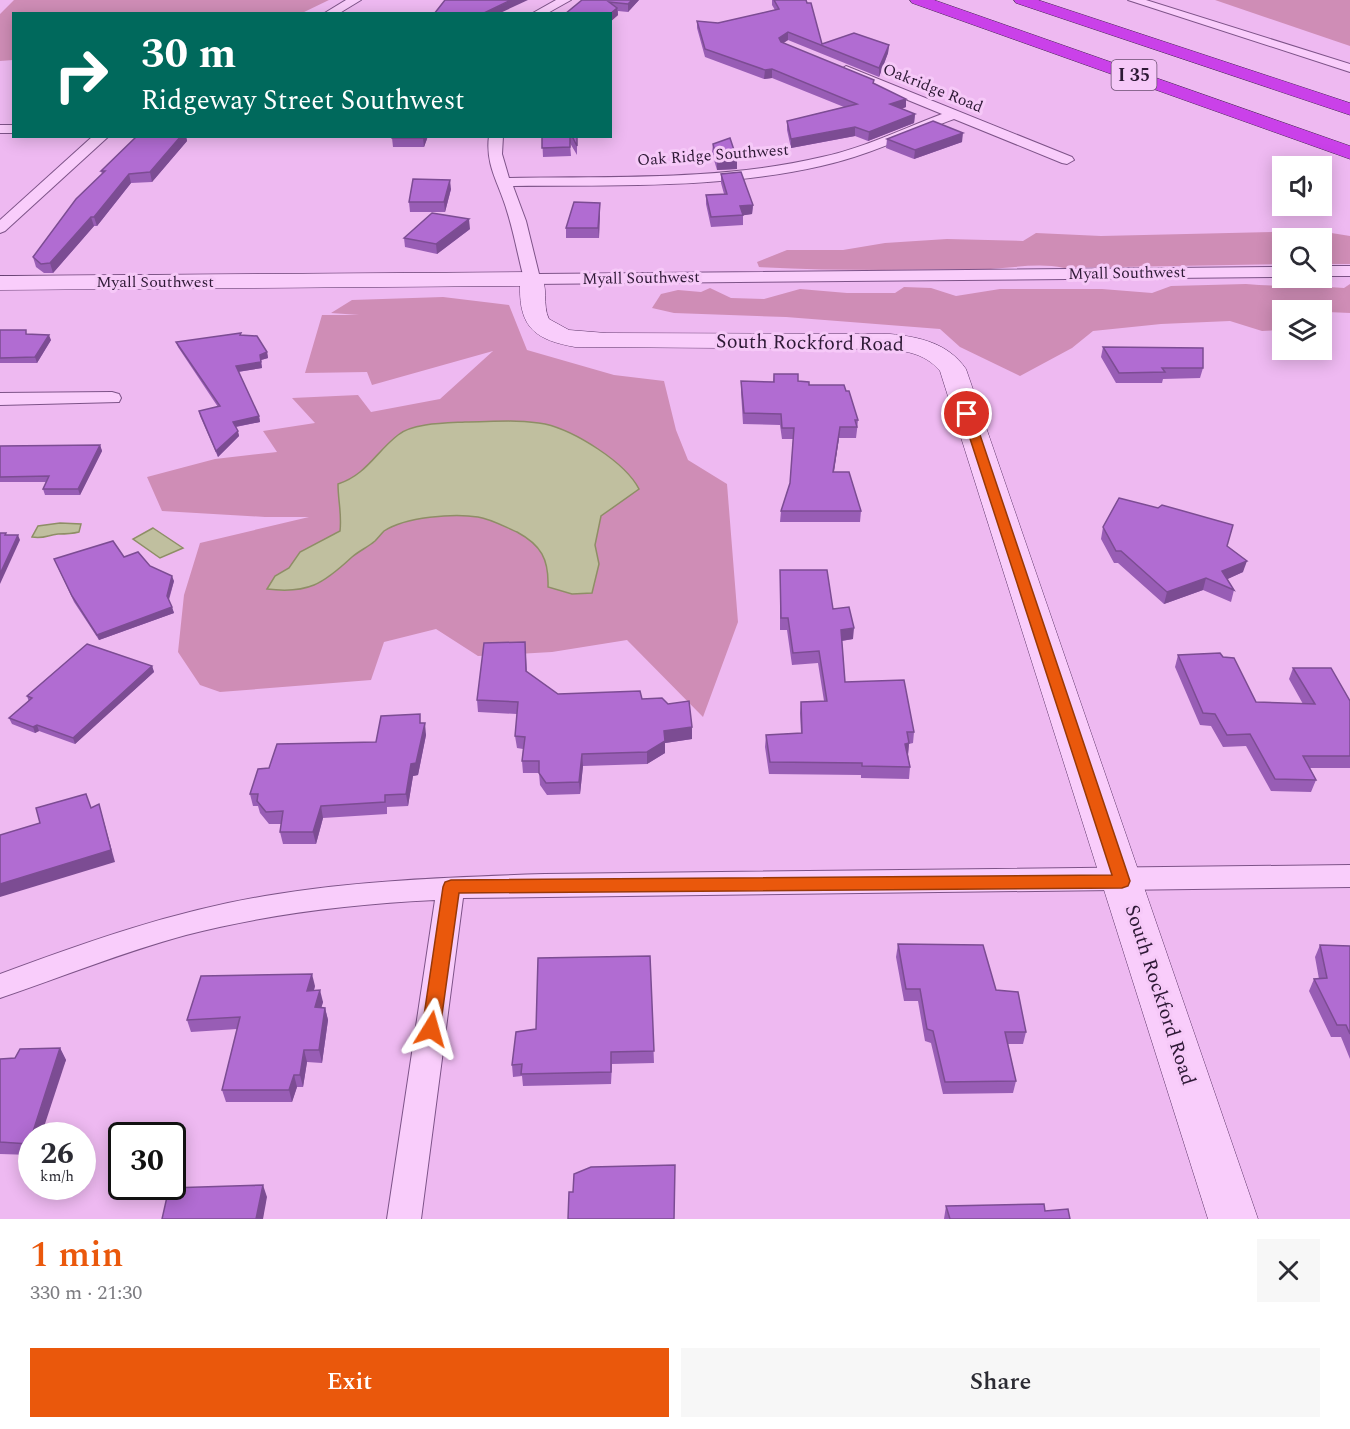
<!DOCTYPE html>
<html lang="en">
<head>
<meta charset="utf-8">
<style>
  :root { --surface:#fff; --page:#f7f7f7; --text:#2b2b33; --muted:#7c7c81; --accent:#ea580c }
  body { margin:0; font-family:Spectral,serif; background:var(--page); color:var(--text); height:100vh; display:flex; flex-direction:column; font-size:22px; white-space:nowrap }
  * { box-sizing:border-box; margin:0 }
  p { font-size:20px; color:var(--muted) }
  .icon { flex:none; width:33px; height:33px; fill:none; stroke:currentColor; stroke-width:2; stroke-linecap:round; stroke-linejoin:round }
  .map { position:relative; height:1219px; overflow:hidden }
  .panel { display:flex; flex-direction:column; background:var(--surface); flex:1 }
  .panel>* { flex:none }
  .top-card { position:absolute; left:12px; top:12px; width:600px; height:126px; border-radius:0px; box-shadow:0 3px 15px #0003; background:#00695c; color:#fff; overflow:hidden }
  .controls { position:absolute; left:1272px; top:156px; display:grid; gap:12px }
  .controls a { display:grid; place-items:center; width:60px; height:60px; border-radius:0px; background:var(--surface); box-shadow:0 3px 15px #0003; font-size:30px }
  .speed { position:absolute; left:18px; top:1122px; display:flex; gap:12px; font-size:30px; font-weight:700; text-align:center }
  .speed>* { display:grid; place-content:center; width:78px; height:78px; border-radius:50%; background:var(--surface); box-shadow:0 3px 15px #0003; line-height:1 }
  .speed small { font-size:15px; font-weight:400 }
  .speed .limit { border:3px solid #111; border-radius:9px; background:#fff; color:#111 }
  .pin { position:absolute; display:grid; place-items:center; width:51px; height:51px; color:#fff; margin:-26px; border:3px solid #fff; border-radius:50%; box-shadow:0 2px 6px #0007 }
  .me { position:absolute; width:66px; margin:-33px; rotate:8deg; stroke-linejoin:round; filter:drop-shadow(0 0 4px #0008) }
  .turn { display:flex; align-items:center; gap:21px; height:126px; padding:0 30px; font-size:27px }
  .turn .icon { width:78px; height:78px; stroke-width:2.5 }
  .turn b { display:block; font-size:42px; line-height:51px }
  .round { display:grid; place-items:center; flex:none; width:63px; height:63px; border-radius:0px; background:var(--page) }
  .overview { display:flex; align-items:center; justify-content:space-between; height:102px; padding:0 30px }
  h1 { font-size:36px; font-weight:600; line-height:45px; color:var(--accent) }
  .button { display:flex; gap:12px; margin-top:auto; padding:12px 30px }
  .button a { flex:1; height:69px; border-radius:0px; background:var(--accent); color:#fff; font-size:24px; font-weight:600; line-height:69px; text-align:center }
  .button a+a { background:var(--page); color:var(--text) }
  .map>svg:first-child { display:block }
  .green { fill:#cf8db6 }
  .water { fill:#c0bf9f; stroke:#8e8e66; stroke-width:1.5 }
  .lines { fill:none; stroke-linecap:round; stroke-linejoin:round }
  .street-casing { stroke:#7d5388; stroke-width:2 }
  .secondary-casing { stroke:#5d3769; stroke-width:1 }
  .highway-casing { stroke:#482855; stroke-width:1 }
  .street { fill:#f9cdfb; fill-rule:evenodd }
  .secondary { fill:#f9cdfb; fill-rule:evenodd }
  .highway { fill:#ca41e9; fill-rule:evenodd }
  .wall { fill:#985db5 }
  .shaded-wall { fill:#7c4c93 }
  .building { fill:#b16cd2; stroke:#7c4c93; stroke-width:1.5 }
  .route { fill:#ea580c; stroke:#983908; stroke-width:1.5 }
  .labels { text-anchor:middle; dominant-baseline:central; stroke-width:6; stroke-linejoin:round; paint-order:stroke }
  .far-street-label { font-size:16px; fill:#2e1936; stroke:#f6c9f8 }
  .shield { fill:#f6c9f8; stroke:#6a4e70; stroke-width:1.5 }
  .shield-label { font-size:18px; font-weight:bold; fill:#2e1936 }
  .street-label { font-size:20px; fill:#2e1936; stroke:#f6c9f8 }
</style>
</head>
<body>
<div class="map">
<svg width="1350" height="1219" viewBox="0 0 1350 1219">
  <rect width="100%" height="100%" fill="#eeb9f1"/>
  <g class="green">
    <path d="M14,0H329L300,14H14L13,60L0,61V14Z"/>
    <path d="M1215,0H1350V46Z"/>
    <path d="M1319,231L1350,236V264H1322V238H1282V264L1064,268C1037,262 1009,269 981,269C907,270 833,271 759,267L757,262L787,250H843L885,243L947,239L1023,241L1036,233L1101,236Z"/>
    <path d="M1246,284C1279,287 1311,285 1344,288L1350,284V313L1282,310V330L1262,331L1230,321L1161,324L1093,331L1072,348L1020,376L960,347L940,329L786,317L674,313L652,308L661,294L678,290L701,292L710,288L731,298L764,299L800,289L847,293H895L904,287L931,288L956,296L1000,289H1102L1152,293L1171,286Z"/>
    <path d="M443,297L509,305L527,350L614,375L664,381L676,430L688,460L727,484L738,622L703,717L627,640L552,652L478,656L436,629L384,642L371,680L220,692L200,685L178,652L184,595L200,543L309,517H265L162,511L147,477L215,459L277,452L263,431L315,423L292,398L358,395L371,412L440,399L493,351L372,385L367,372L305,373L322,315H359L331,313L352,300Z"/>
  </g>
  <g class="water">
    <path d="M465,422C491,422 520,419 545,424C575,431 625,462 639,489L601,516L595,545L599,564L592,593L572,594L548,587C549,559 541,545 517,532C505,527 491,519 478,517C454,513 405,517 384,531C381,534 378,538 375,541C368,547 359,551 352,557C323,584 308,594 267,589L275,576L289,568L300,552L340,531C342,514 338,501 338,484C366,475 376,452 398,435C412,423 447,423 465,422Z"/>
    <path d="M60,523L81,524L79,532C71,534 67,534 58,534C47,535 45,539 32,537L38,526Z"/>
    <path d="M153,528L183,548L160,558L133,539Z"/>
  </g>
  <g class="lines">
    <defs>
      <g id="street">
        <path d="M346,0H361L338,14H323Z"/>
        <path d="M556,0H571L546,14H531Z"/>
        <path d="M1128,0H1146L1350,64V72Z"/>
        <path d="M846,66L1072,157L1074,160L1067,164L1062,163L954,119C910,135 867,156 821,166C720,189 616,185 513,186L526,221L539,274L1282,267V277L532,284L524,279C518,256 514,233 507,211C500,185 485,166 489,136H503L502,154L509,178C613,176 720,181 822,157C864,148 902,129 942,114L842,73L840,70Z"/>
        <rect x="0" y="125" width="14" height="8"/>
        <path d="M93,136H109L5,231L0,233V220Z"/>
        <rect x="1322" y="266" width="28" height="10"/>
        <path d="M112,392L119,394L121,398L119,402L0,405V393Z"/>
        <path d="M1350,865V887L463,898L421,1219H387L435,900C352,904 267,914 186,935C123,952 62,977 0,998V974C86,942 174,911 265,896C358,880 452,877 545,874Z"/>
      </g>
      <path id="secondary" d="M532,272L540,274C549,286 542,305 549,319L569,330L606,333L890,334C920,337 948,343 966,369L1258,1219H1208L940,371C924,352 902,350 879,349L575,347C536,340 519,328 520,286L0,290V276Z"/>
      <g id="highway">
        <path d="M910,0H934L1350,146V159L912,3Z"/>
        <path d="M1014,0H1038L1350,103V115L1016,3Z"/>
      </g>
    </defs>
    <use href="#street" class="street-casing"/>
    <use href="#secondary" class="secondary-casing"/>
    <use href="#highway" class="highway-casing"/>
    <use href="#street" class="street"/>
    <use href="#secondary" class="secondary"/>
    <use href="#highway" class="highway"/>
  </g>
  <g class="wall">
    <path d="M582,0H639L628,12L618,11V15L610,22V14Z"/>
    <path d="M772,0H806L822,44L889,45L888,53L879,77L788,40L783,43L874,83L906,107L901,109L915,114L914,123L868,141L855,136L791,148L787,130V121L844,107L772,78L764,79L705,57L697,28V21L718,23L775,10L772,5Z"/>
    <path d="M137,136H186L187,141L152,182L131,183L97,226H94L53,273H44L36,267L33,257L102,174L101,171Z"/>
    <path d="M428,136L424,147H393L392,138Z"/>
    <path d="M542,136H577V155L570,143L571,156L543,157Z"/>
    <path d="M887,139L962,142L914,159L886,148Z"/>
    <path d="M713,144L737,159V169L717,170L712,153Z"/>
    <path d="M721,174L753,205L752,214L743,215V225L711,227L706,204V195L724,194L721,183Z"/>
    <path d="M451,189L445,212H410L409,202Z"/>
    <path d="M600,203L599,238H566V228Z"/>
    <path d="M470,229L437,254L405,247L404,238Z"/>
    <path d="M0,330L27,334L51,340L37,363H0Z"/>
    <path d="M241,335L267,352L268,358L261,360L262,368L238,372L259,416L260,422L236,427L239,436L218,457L200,416L199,411L218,407L178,347L176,342Z"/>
    <path d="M1103,347L1203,368L1200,378L1163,379L1162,383H1116L1101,357Z"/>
    <path d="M774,374L809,385L846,391L858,420L857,430L856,438H839L834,472L861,511L860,522H780L781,511L790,483L793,439H782L780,425L743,424L741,392V381L773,382Z"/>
    <path d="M100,445L102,451L80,495H45L43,489L46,482H0V446Z"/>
    <path d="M1103,527L1227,546L1243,572L1227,579L1234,590L1231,602L1203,590L1164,604L1118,563H1114L1101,539Z"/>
    <path d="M124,557L150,566L174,581L169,600L174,613L99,640L74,602L54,559Z"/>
    <path d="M780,570L833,609L853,639L842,641L845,682L914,732L913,743L909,744L908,754L910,767L909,779L861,778V775L769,774L765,747L766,735L801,733L800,713L801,702L824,701L818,663L792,665L787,630H780Z"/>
    <path d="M525,642L527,672L558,694L642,699L692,739L665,743V753L647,764L583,766L580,794L547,795L540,785L539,773H523L522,761L523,749L517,748L515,736L517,714L478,712L477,700Z"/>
    <path d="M1178,655L1256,702L1303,704L1289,679L1293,668L1350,701V768H1310L1316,780L1311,792L1271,791L1246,746L1223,747L1211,726L1200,725L1175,667Z"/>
    <path d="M152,666L154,672L75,744L39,731L35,733L12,724L9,718L29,702L27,696Z"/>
    <path d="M421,723L426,735L418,775L413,776L408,806L387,807V814L323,818L316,844H283L280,832L281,824H269L260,813L258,806H253L250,794L269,768L376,742Z"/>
    <path d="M898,944L996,990L1026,1032L1023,1044H1008L1016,1081L1013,1093L943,1094L931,1043L925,1041L918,1001H904L896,957Z"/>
    <path d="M1320,945L1350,946V1059L1341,1037H1331L1309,991L1314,979H1319L1315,957Z"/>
    <path d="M650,956L654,1063L612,1064L611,1084L523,1086L522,1076L513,1077L512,1065L536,1029Z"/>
    <path d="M315,986L314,990L323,1002L321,1008H325L328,1020L322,1063L307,1062L303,1087H297L292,1102H226L222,1090L237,1029L191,1032L187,1020Z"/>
    <path d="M60,1048L66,1060L32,1136V1155L0,1154V1059L15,1058Z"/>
    <path d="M946,1206L1045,1211L1070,1219H944Z"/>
  </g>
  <g class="shaded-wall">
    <path d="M511,0H528L498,14H482Z"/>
    <path d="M632,0H639L628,12V4Z"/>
    <path d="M617,8L618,15L610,22V14Z"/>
    <path d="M788,32V40L779,46V38Z"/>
    <path d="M889,45L888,53L879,77V68Z"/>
    <path d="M772,69V78L764,79L765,70Z"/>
    <path d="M906,99V107L890,113V104Z"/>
    <path d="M915,114L914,123L868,141L869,132Z"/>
    <path d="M855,127V136L791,148V139Z"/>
    <path d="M963,133L962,142L914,159L915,150Z"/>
    <path d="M181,136H186L187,141L152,182L150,172Z"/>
    <path d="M424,136H428L424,147L423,138Z"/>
    <path d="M737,159V169L717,170V161Z"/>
    <path d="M129,174L131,183L97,226L94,217Z"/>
    <path d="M450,180L451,189L445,212L444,202Z"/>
    <path d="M600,203V212L599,238L598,228Z"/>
    <path d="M753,205L752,214L739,216L740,206Z"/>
    <path d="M91,217L94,226L53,273L50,263Z"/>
    <path d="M469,219L470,229L437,254L436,244Z"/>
    <path d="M49,335L51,340L37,363L35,357Z"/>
    <path d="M267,352L268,358L261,360L260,355Z"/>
    <path d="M261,362L262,368L237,372L236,366Z"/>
    <path d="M259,416L260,422L234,427L233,422Z"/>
    <path d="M840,427L839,438L832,483L833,472Z"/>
    <path d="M238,431L239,436L218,457L216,451Z"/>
    <path d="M100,445L102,451L80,495L78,489Z"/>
    <path d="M18,535L20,540L0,584V574Z"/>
    <path d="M1247,561L1243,572L1219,583L1222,571Z"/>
    <path d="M172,576L174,581L168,601L167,596Z"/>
    <path d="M1206,578L1203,590L1164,604L1167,592Z"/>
    <path d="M172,607L174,613L99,640L97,635Z"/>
    <path d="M854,628L853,639L840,641L841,630Z"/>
    <path d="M152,666L154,672L75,744L73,738Z"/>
    <path d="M425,723L426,735L418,775L413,776L408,806L406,794L411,764Z"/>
    <path d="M37,725L39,731L35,733L33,727Z"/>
    <path d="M692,727V739L665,743V753L647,764V752L664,731Z"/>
    <path d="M909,743L908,755L905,744Z"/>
    <path d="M582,754L583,766L580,794L579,782Z"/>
    <path d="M99,804L115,862L0,897V884Z"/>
    <path d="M321,806L323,818L316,844L313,832Z"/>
    <path d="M312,974L315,986L310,1003L307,991Z"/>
    <path d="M320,990L323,1002L318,1019L315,1007Z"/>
    <path d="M325,1008L328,1020L322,1063L319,1050Z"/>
    <path d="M60,1048L66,1060L41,1136H32Z"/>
    <path d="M304,1050L307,1062L303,1087L300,1075Z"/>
    <path d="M294,1075L297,1087L292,1102L289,1090Z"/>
    <path d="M32,1136V1149L29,1144Z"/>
    <path d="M263,1185L267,1197L263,1219H256Z"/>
  </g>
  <g class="building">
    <path d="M445,0H511L482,14H434Z"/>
    <path d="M582,0H632L628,4L609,2L617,8L610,14H565Z"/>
    <path d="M774,0H806L807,3H811L822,44L854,33L889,45L879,68L788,32L779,38L781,42L874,80L873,83L906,99L890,104L915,114L869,132L855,127L791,139L787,121L857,104L772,69L765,70L705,49L697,21L718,23L779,9Z"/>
    <path d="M933,121L963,133L915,150L887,139Z"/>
    <path d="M137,136H181L150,172L129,174L94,217H91L50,263L41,264L33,257L76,199L105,171H101Z"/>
    <path d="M392,136H424L423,138H392Z"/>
    <path d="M542,136H570V147L542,148Z"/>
    <path d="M572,136H577V146Z"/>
    <path d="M730,138L737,159L717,161L713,144Z"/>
    <path d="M741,172L753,205L740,206L743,215L711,217L706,195L727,194L721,174Z"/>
    <path d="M413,179L450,180L444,202H409Z"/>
    <path d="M574,202L600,203L598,228H566Z"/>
    <path d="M432,213L469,219L436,244L404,238Z"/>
    <path d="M0,330H26V334L49,335L35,357L0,358Z"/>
    <path d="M241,333L240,335L257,336L267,352L260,355L261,362L236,366L259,416L233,422L238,431L216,451L199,411L220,406L176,342Z"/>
    <path d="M1103,347L1203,348V368H1162L1165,372L1119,373Z"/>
    <path d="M774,374H798V381L809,382V385H844L846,391H849L858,420H855L857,427H840L833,472H849L861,511H781L790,483L794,428H782L781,414L744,413L741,381L774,382Z"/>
    <path d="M100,445L78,489H43L49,476L0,477V446Z"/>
    <path d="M1119,498L1158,508L1162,505L1233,525L1227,546L1247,561L1222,571L1234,590L1206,578L1167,592L1121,551H1116L1103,527Z"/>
    <path d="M0,533H6L5,535H18L0,574Z"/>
    <path d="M113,541L124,557L138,552L150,566L172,576L167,596L172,607L97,635L72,596L54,559Z"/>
    <path d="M780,570H827L833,609L849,607L854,628L841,630L845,682L904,680L914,732H907L909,743L905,744L910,767L862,766V763L770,762L766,735L802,733L801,702L827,701L819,651L793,653L788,618H781Z"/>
    <path d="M525,642L526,671L558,694L640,691L642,699L662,698L668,704L689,701L692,727L664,731L665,741L647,752L582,754L579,782L546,783L539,773V761H522L525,737L515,736L518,702L477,700L484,643Z"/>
    <path d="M87,644L152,666L73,738L37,725L33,727L9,718L32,698L27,696Z"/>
    <path d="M1220,653L1223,657L1234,658L1256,702L1315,704L1293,668H1331L1350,701V756H1303L1316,780L1275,779L1250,734L1227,735L1215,714L1203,713L1178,655Z"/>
    <path d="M420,714V723H425L416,763L411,764L406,794L385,795V802L321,806L313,832H280L283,811L266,812L257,801L258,794H250L258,769L269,768L277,744L376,742L381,716Z"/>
    <path d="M86,794L91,808L99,804L111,850L0,884V835L40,823L36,808Z"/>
    <path d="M898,944L983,945L996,990L1018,992L1026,1032H1005L1016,1081L945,1082L933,1031L927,1029L920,989H906Z"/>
    <path d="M1320,945L1350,946V1034L1346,1025H1337L1314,979L1327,978Z"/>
    <path d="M650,956L654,1051L611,1052V1072L521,1074L522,1064L512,1065L516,1032L536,1029L538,958Z"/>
    <path d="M312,974L307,991L320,990L315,1007L325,1008L319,1050H304L300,1075H294L289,1090H222L240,1017L187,1020L201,976Z"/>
    <path d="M60,1048L29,1144L0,1142V1059L15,1058L20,1049Z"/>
    <path d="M675,1165L674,1219H568L569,1192H573L574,1174L591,1167Z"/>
    <path d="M263,1185L256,1219H162L169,1188Z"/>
    <path d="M1044,1204L1045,1211L1068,1209L1070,1219H950L946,1206Z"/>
  </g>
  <path class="route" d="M967,411L973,414L1130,881L1128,886L1122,888L459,893L440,1029L438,1035L431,1037L425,1035L422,1029L443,887L445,882L451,880L1112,875L962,414Z"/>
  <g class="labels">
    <g class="far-street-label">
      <text transform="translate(933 88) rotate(22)">Oakridge Road</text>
      <text transform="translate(713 155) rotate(-4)">Oak Ridge Southwest</text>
      <text transform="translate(1127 273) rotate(-1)">Myall Southwest</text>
      <text transform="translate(641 278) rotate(-1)">Myall Southwest</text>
      <text x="155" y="282">Myall Southwest</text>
    </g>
    <rect class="shield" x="1111.5" y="60" width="45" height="30" rx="4.5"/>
    <g class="shield-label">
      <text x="1134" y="75">I 35</text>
    </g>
    <g class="street-label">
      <text transform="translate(810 343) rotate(1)">South Rockford Road</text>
      <text transform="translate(1160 995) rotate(72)">South Rockford Road</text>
    </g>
  </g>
</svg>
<div class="controls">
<a><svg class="icon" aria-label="sound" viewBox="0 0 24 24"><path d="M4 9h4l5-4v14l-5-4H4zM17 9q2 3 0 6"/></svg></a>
<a><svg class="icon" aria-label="search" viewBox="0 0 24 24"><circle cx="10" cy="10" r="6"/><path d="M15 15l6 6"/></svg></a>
<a><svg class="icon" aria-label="layers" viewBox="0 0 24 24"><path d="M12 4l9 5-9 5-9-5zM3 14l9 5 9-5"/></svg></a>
</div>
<div class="speed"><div>26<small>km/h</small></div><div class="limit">30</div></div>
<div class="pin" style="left:967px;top:414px;background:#d93025"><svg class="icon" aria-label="arrive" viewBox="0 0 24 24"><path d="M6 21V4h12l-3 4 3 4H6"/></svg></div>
<svg class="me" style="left:431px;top:1029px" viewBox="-20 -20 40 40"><path d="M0-17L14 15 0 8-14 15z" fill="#ea580c" stroke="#fff" stroke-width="4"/></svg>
<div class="top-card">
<div class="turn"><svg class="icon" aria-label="right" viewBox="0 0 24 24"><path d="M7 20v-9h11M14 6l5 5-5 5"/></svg><div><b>30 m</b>Ridgeway Street Southwest</div></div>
</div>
</div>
<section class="panel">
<div class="overview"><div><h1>1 min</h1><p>330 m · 21:30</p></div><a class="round"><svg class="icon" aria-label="close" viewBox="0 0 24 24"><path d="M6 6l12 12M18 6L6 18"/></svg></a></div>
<div class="button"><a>Exit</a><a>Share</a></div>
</section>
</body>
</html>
